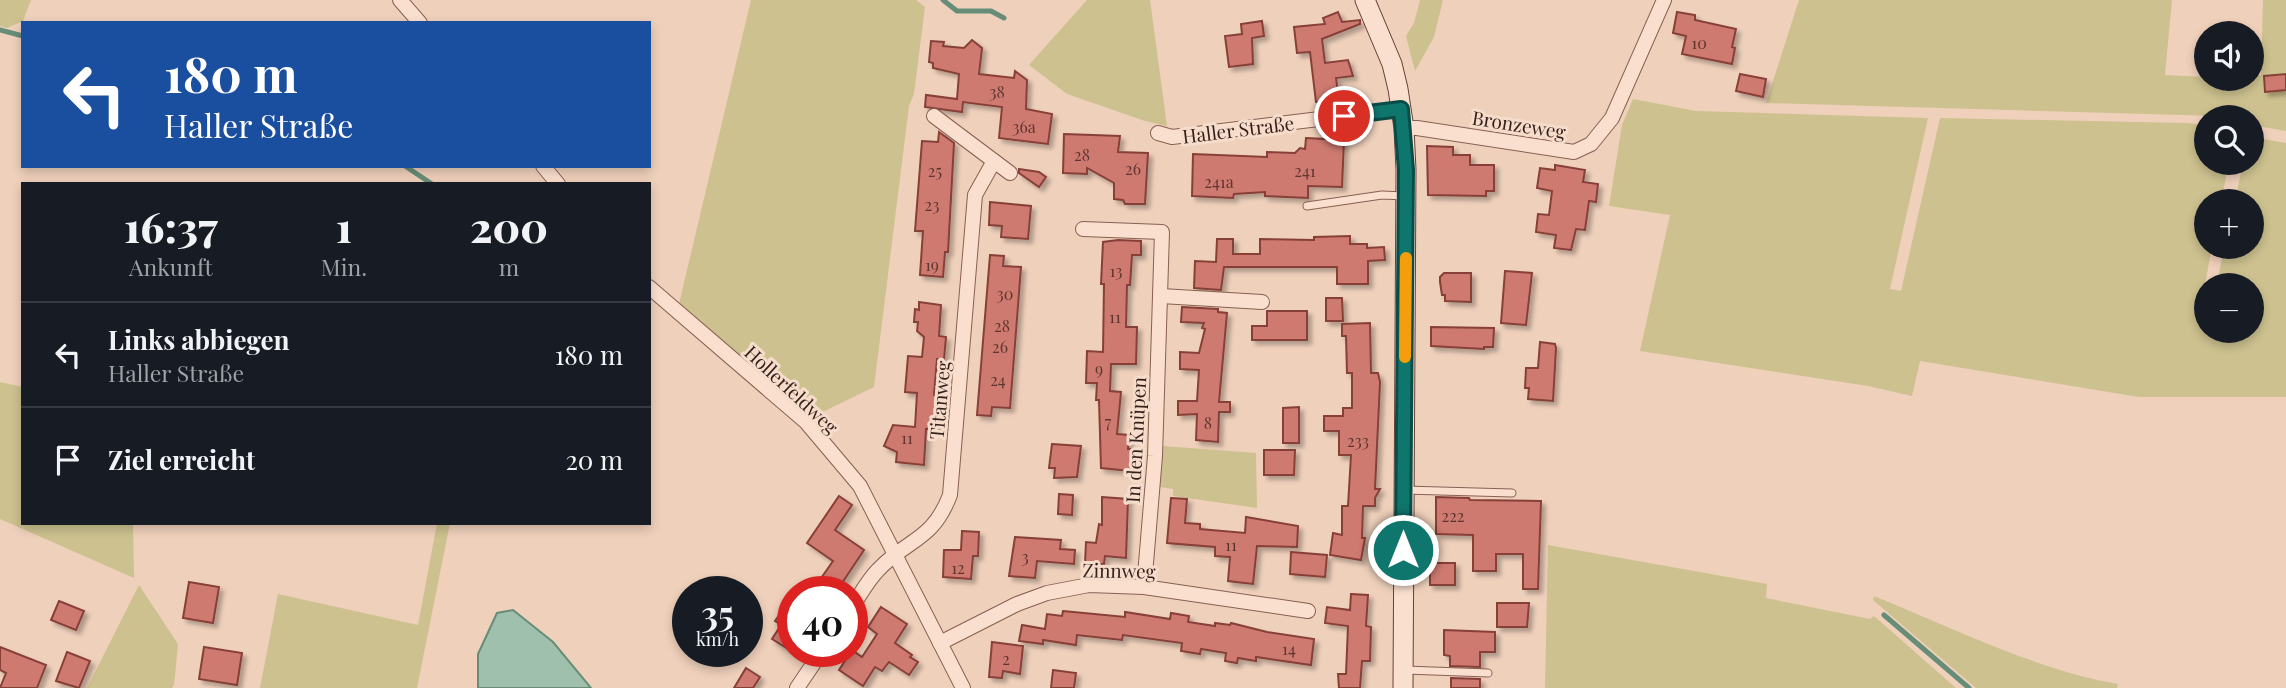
<!DOCTYPE html>
<html lang="de">
<head>
<meta charset="utf-8">
<style>
  :root { --surface:#171b24; --page:#20242c; --text:#f1f3f6; --muted:#9ea1a6; --line:#363941 }
  body { margin:0; font-family:"Playfair Display",serif; background:var(--page); color:var(--text); height:100vh; display:flex; flex-direction:column; font-size:26px; white-space:nowrap }
  * { box-sizing:border-box; margin:0 }
  p { font-size:23px; color:var(--muted) }
  .icon { flex:none; width:38px; height:38px; fill:none; stroke:currentColor; stroke-width:2; stroke-linecap:round; stroke-linejoin:round }
  .map { position:relative; flex:1; overflow:hidden }
  .drawer { position:absolute; left:21px; top:182px; width:630px; height:343px; display:flex; flex-direction:column; background:var(--surface); border-radius:0px; box-shadow:0 4px 10px #0003 }
  .drawer>* { flex:none }
  .hud { position:absolute; left:21px; top:21px; width:630px; height:147px; border-radius:0px; box-shadow:0 4px 10px #0003; background:#1a4fa0; color:#fff; overflow:hidden }
  .fabs { position:absolute; left:2194px; top:21px; display:grid; gap:14px }
  .fabs a { display:grid; place-items:center; width:70px; height:70px; border-radius:50%; background:var(--surface); box-shadow:0 4px 10px #0003; font-size:35px }
  .speed { position:absolute; left:672px; top:576px; display:flex; gap:14px; font-size:35px; font-weight:700; text-align:center }
  .speed>* { display:grid; place-content:center; width:91px; height:91px; border-radius:50%; background:var(--surface); box-shadow:0 4px 10px #0003; line-height:1 }
  .speed small { font-size:18px; font-weight:400 }
  .speed .limit { border:10px solid #d22; background:#fff; color:#111 }
  .pin { position:absolute; display:grid; place-items:center; width:60px; height:60px; color:#fff; margin:-30px; border:4px solid #fff; border-radius:50%; box-shadow:0 2px 7px #0007 }
  .me { position:absolute; width:77px; margin:-38px; rotate:0deg; stroke-linejoin:round; filter:drop-shadow(0 0 5px #0008) }
  .turn { display:flex; align-items:center; gap:24px; height:147px; padding:0 28px; font-size:32px }
  .turn .icon { width:91px; height:91px; stroke-width:2.5 }
  .turn b { display:block; font-size:49px; line-height:60px }
  .eta { display:flex; justify-content:space-evenly; align-items:center; height:119px; text-align:center }
  .eta b { font-size:42px; font-weight:800; line-height:49px }
  ul { padding:0; list-style:none }
  li { display:flex; align-items:center; gap:21px; height:105px; padding:0 28px; border-top:2px solid var(--line) }
  li div { flex:1 }
  li b { display:block; font-size:26px }
  li em { font-style:normal }
  .map>svg:first-child { display:block }
  .green { fill:#cdc18f }
  .water { fill:#9fc0ac; stroke:#678d78; stroke-width:2 }
  .lines { fill:none; stroke-linecap:round; stroke-linejoin:round }
  .stream { stroke:#678d78; stroke-width:5 }
  .building { fill:#cf7a6f; stroke:#874039; stroke-width:2; filter:url(#shadow) }
  .lane-casing { stroke:#876054; stroke-width:9 }
  .street-casing { stroke:#876054; stroke-width:16 }
  .secondary-casing { stroke:#684138; stroke-width:21 }
  .lane { stroke:#fadfce; stroke-width:7 }
  .street { stroke:#fadfce; stroke-width:14 }
  .secondary { stroke:#fadfce; stroke-width:19 }
  .route-casing { stroke:#0a4d48; stroke-width:18 }
  .route { stroke:#0f766e; stroke-width:12 }
  .slow { stroke:#f59e0b; stroke-width:12 }
  .labels { text-anchor:middle; dominant-baseline:central; stroke-width:6; stroke-linejoin:round; paint-order:stroke }
  .number-label { font-size:16px; fill:#5c362f }
  .street-label { font-size:19px; fill:#351f1a; stroke:#f6dcca }
</style>
</head>
<body>
<div class="map">
<svg width="2286" height="688" viewBox="0 0 2286 688">
  <defs>
    <filter id="shadow"><feDropShadow dx="4" dy="4" stdDeviation="2" flood-color="#0004"/></filter>
  </defs>
  <rect width="100%" height="100%" fill="#efd0bb"/>
  <g class="green">
    <path d="M0,0H31L23,21L7,28L0,26Z"/>
    <path d="M751,0H916L925,7L914,94L909,106L874,387L810,418L679,304Z"/>
    <path d="M1087,0H1150L1167,126L1145,121L1067,94L1029,65Z"/>
    <path d="M1420,0H1443L1434,37L1415,71L1406,36L1414,23Z"/>
    <path d="M1799,0H2172L2165,75L2207,77V79H2252V76L2261,75L2263,0H2286V131L2252,125V117L1766,103Z"/>
    <path d="M1633,99L1696,111L1928,118L1890,289L1901,291L1940,118L2186,123L2207,125V163H2229L2221,201H2207V247H2212L2200,311L2207,312V331H2252V285H2216L2225,247H2252V201H2235L2243,163H2252V137L2286,143V397H2139L1920,361L1912,396L1868,386L1640,351L1670,215L1609,206L1622,125Z"/>
    <path d="M0,382L23,387V523H133L134,578L0,519Z"/>
    <path d="M1163,446L1256,453L1257,508L1173,496V489L1160,487Z"/>
    <path d="M437,523H450L417,688H260L278,594L418,625Z"/>
    <path d="M1548,545L1767,584L1766,598L1870,619L1874,616L1956,688H1545Z"/>
    <path d="M139,585L178,644L174,685L172,688H87Z"/>
    <path d="M1874,596C1951,627 2036,670 2118,684L2117,688H1976L1873,600Z"/>
  </g>
  <path class="water" d="M513,610L553,642L591,688H478V654L497,613Z"/>
  <g class="lines">
    <g class="stream">
      <path d="M943,0L957,11H991L1004,18"/>
      <path d="M0,30L23,36"/>
      <path d="M405,166L432,184"/>
      <path d="M1884,615L1969,688"/>
    </g>
  </g>
  <g class="building">
    <path d="M1338,12L1342,22L1360,20V24L1322,39L1325,63L1348,60L1353,76L1336,78L1339,100L1316,102L1310,52L1297,53L1294,27L1325,24L1323,18Z"/>
    <path d="M1677,12L1695,15V20L1736,29L1732,47L1735,48L1732,64L1682,54L1686,36L1673,33Z"/>
    <path d="M1262,21L1264,36L1252,38L1253,64L1229,67L1225,36L1242,34L1241,24Z"/>
    <path d="M972,40L982,48L979,74L1014,78L1015,71L1027,80L1026,109L1052,114L1048,144L999,138L1002,107L963,102L962,112L925,107L926,95L957,99L959,74L933,68V63L929,62L931,41L944,42L943,46L964,48Z"/>
    <path d="M1740,74L1766,79L1763,97L1736,91Z"/>
    <path d="M2286,74V90L2265,92L2264,76Z"/>
    <path d="M939,132L954,143L948,252H945L943,277L920,275L923,231H915L922,141L938,142Z"/>
    <path d="M1064,134L1120,136L1118,152L1148,153L1145,204H1125L1123,200L1114,199V183L1087,168V174L1063,173Z"/>
    <path d="M1306,138L1344,140L1342,187L1308,186V198L1265,196V192L1234,194L1233,198L1192,196L1193,154L1267,157V152L1295,153L1300,148L1305,149Z"/>
    <path d="M1427,146L1453,147V155H1470V165H1494V191H1486V196L1428,195Z"/>
    <path d="M1555,165L1585,170L1583,182L1598,184L1596,202L1589,201L1585,230L1576,229L1571,250L1554,248L1556,235L1536,232L1538,214L1549,215L1552,191L1537,188L1540,168L1555,170Z"/>
    <path d="M1019,169L1039,172L1046,177L1039,187L1019,173Z"/>
    <path d="M990,202L1031,206L1028,239L1001,237L1002,226L989,225Z"/>
    <path d="M1350,236V244H1367V248L1384,247L1385,260L1368,261V284H1337V267H1224L1221,290L1194,288L1195,261L1216,262L1217,239H1233V254H1260V239L1314,240V237Z"/>
    <path d="M1118,240L1141,241V255H1132L1130,285H1127L1126,327H1137L1136,364H1111L1110,391L1121,392L1117,434L1129,435L1128,449H1132L1130,471L1101,468L1099,400H1096L1097,383H1086L1087,351L1103,352L1104,284H1101L1103,242Z"/>
    <path d="M990,255L1004,256L1003,266L1021,267L1010,408L992,407L991,416L977,415Z"/>
    <path d="M1505,271L1532,273L1526,325L1501,323Z"/>
    <path d="M1444,273H1471V302L1445,301V295H1442L1440,282V277Z"/>
    <path d="M1326,298H1342L1343,321H1326Z"/>
    <path d="M919,302L941,305L939,336L946,337L944,359H937L934,395H939L936,429H926L924,465L896,462L897,452L884,446L893,425L915,427L917,393L905,392L908,356L922,357L924,337L917,331L918,322H914L915,309L919,310Z"/>
    <path d="M1182,307L1218,309V312L1227,313L1219,402H1230V412H1219L1218,442L1196,440L1197,414L1178,415V401H1197L1199,370L1180,369V352L1199,353L1205,329L1202,328L1204,323L1181,322Z"/>
    <path d="M1267,311H1307V340H1252V326H1267Z"/>
    <path d="M1370,323L1371,373H1378L1380,382L1375,489H1380L1375,498V506H1363L1362,538H1365L1361,560L1330,555L1333,533L1342,535V506H1348L1351,455H1339V431H1324V416H1343V408H1352V373H1347L1346,336H1342V324Z"/>
    <path d="M1431,327L1494,328L1493,347H1484V349L1431,346Z"/>
    <path d="M1540,342L1555,344L1556,348L1553,401L1528,399L1529,388H1525L1526,368H1538Z"/>
    <path d="M1299,407V443H1283V408Z"/>
    <path d="M1052,444L1081,446L1077,477L1054,478L1055,468H1049Z"/>
    <path d="M1264,450H1295L1294,475H1264Z"/>
    <path d="M1059,494L1073,495L1072,515L1058,514Z"/>
    <path d="M839,496L852,505L835,530L864,550L836,592H828L817,584L833,561L807,543Z"/>
    <path d="M1102,497L1128,499L1126,558L1105,556L1104,564L1085,563L1086,542L1096,543L1099,524L1102,525Z"/>
    <path d="M1436,497L1469,498L1470,500L1541,501L1538,589H1523V554H1496V571H1473V535L1436,534Z"/>
    <path d="M1171,498L1187,499L1185,523L1200,524V529L1245,533L1246,517L1298,526L1297,547L1257,546L1253,584L1228,581L1230,557L1215,556V547L1167,543Z"/>
    <path d="M962,531L979,532L978,556H973L971,579L943,577L944,550H961Z"/>
    <path d="M1015,537L1061,540L1060,549L1075,550L1074,564L1037,561L1035,578L1009,576Z"/>
    <path d="M1291,552L1327,555L1325,577L1290,574Z"/>
    <rect x="1430" y="563" width="25" height="22"/>
    <path d="M189,582L219,587L213,623L183,618Z"/>
    <path d="M1351,594L1368,595L1366,626L1371,627L1370,661H1362L1360,688H1339L1338,674H1346L1348,626L1325,623L1327,607L1350,610Z"/>
    <path d="M793,595V652L772,639L781,625L775,621Z"/>
    <path d="M59,601L84,611L76,630L51,620Z"/>
    <path d="M1497,603H1529L1527,627H1497Z"/>
    <path d="M881,607L907,624L895,643L912,655L910,657L918,662L909,675L889,662L882,671L875,667L863,686L839,670L852,650L862,657L877,634L868,627Z"/>
    <path d="M1063,611L1125,617V612L1170,619L1171,613L1189,616L1188,622L1215,626V623L1230,625L1231,623L1267,632L1314,639L1311,665L1256,657V661L1238,658L1237,663L1225,661L1226,653L1201,649L1200,654L1181,651L1182,643L1123,635L1122,640L1077,635L1076,645L1043,640V644L1019,641L1022,625L1045,629L1047,614L1062,616Z"/>
    <path d="M1444,630L1495,632V652H1480V667L1450,666V656L1444,655Z"/>
    <path d="M992,642L1023,646L1020,674L1003,671L1002,678L989,677Z"/>
    <path d="M0,647L46,665L37,688H0L6,673L0,670Z"/>
    <path d="M204,647L242,653L237,685L199,679Z"/>
    <path d="M67,652L90,661L79,688L56,681Z"/>
    <path d="M746,668L760,677L753,688H734Z"/>
    <path d="M1053,670L1076,673L1074,688H1051Z"/>
    <path d="M1451,678L1480,679V688H1451Z"/>
  </g>
  <g class="lines">
    <defs>
      <g id="lane">
        <path d="M1307,206L1382,195L1405,196"/>
        <path d="M1404,490L1512,493"/>
        <path d="M1405,670L1488,673"/>
      </g>
      <g id="street">
        <path d="M400,0L420,23"/>
        <path d="M934,116L1010,173"/>
        <path d="M1404,128H1417L1574,152L1591,144L1612,118L1664,0"/>
        <path d="M1158,133L1172,137L1401,109"/>
        <path d="M543,166L558,184"/>
        <path d="M1083,229L1162,232L1155,456L1144,587"/>
        <path d="M649,287L806,422L860,486L963,688"/>
        <path d="M1161,296L1262,302"/>
        <path d="M852,607C860,595 868,580 878,570C908,538 932,542 950,495L975,195L994,161"/>
        <path d="M940,643L1017,604L1047,593L1089,585L1144,587L1308,611"/>
        <path d="M797,688L822,651"/>
      </g>
      <path id="secondary" d="M1365,0L1392,64L1398,89L1404,128L1406,170L1403,688"/>
    </defs>
    <use href="#lane" class="lane-casing"/>
    <use href="#street" class="street-casing"/>
    <use href="#secondary" class="secondary-casing"/>
    <use href="#lane" class="lane"/>
    <use href="#street" class="street"/>
    <use href="#secondary" class="secondary"/>
  </g>
  <g class="lines">
    <defs>
      <path id="route" d="M1344,116L1401,109L1406,170L1403,550"/>
    </defs>
    <use href="#route" class="route-casing"/>
    <use href="#route" class="route"/>
    <path class="slow" d="M1405,357L1406,258"/>
  </g>
  <g class="labels">
    <g class="number-label">
      <text x="1699" y="42">10</text>
      <text x="997" y="91">38</text>
      <text x="1024" y="126">36a</text>
      <text x="1082" y="154">28</text>
      <text x="1133" y="168">26</text>
      <text x="935" y="170">25</text>
      <text x="1305" y="170">241</text>
      <text x="1219" y="181">241a</text>
      <text x="932" y="204">23</text>
      <text x="932" y="264">19</text>
      <text x="1116" y="270">13</text>
      <text x="1005" y="293">30</text>
      <text x="1115" y="316">11</text>
      <text x="1002" y="325">28</text>
      <text x="1000" y="346">26</text>
      <text x="1099" y="368">9</text>
      <text x="998" y="379">24</text>
      <text x="1108" y="421">7</text>
      <text x="1208" y="422">8</text>
      <text x="907" y="437">11</text>
      <text x="1358" y="440">233</text>
      <text x="1453" y="515">222</text>
      <text x="1231" y="544">11</text>
      <text x="1025" y="556">3</text>
      <text x="958" y="567">12</text>
      <text x="1289" y="648">14</text>
      <text x="1006" y="658">2</text>
    </g>
    <g class="street-label">
      <text transform="translate(1519 124) rotate(9)">Bronzeweg</text>
      <text transform="translate(1238 129) rotate(-7)">Haller Straße</text>
      <text transform="translate(792 389) rotate(43)">Hollerfeldweg</text>
      <text transform="translate(939 400) rotate(-85)">Titanweg</text>
      <text transform="translate(1135 440) rotate(-87)">In den Knüpen</text>
      <text transform="translate(1119 570) rotate(1)">Zinnweg</text>
    </g>
  </g>
</svg>
<div class="fabs">
<a><svg class="icon" aria-label="sound" viewBox="0 0 24 24"><path d="M4 9h4l5-4v14l-5-4H4zM17 9q2 3 0 6"/></svg></a>
<a><svg class="icon" aria-label="search" viewBox="0 0 24 24"><circle cx="10" cy="10" r="6"/><path d="M15 15l6 6"/></svg></a>
<a>+</a>
<a>−</a>
</div>
<div class="speed"><div>35<small>km/h</small></div><div class="limit">40</div></div>
<div class="pin" style="left:1344px;top:116px;background:#d93025"><svg class="icon" aria-label="arrive" viewBox="0 0 24 24"><path d="M6 21V4h12l-3 4 3 4H6"/></svg></div>
<svg class="me" style="left:1403px;top:550px" viewBox="-20 -20 40 40"><circle r="17" fill="#0f766e" stroke="#fff" stroke-width="3"/><path d="M0-11L8 9 0 5-8 9z" fill="#fff"/></svg>
<div class="hud">
<div class="turn"><svg class="icon" aria-label="left" viewBox="0 0 24 24"><path d="M17 20v-9H6M10 6l-5 5 5 5"/></svg><div><b>180 m</b>Haller Straße</div></div>
</div>
<section class="drawer">
<div class="eta">
<div><b>16:37</b><p>Ankunft</p></div>
<div><b>1</b><p>Min.</p></div>
<div><b>200</b><p>m</p></div>
</div>
<ul>
<li><svg class="icon" aria-label="left" viewBox="0 0 24 24"><path d="M17 20v-9H6M10 6l-5 5 5 5"/></svg><div><b>Links abbiegen</b><p>Haller Straße</p></div><em>180 m</em></li>
<li><svg class="icon" aria-label="arrive" viewBox="0 0 24 24"><path d="M6 21V4h12l-3 4 3 4H6"/></svg><div><b>Ziel erreicht</b></div><em>20 m</em></li>
</ul>
</section>
</div>
</body>
</html>
